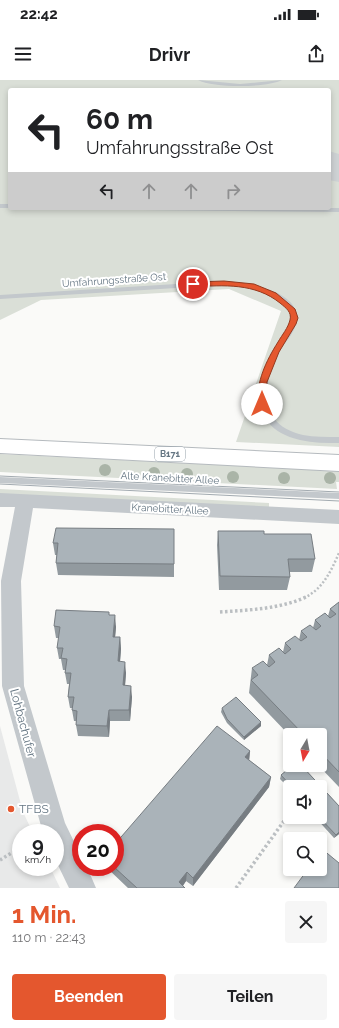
<!DOCTYPE html>
<html lang="de">
<head>
<meta charset="utf-8">
<style>
  :root { --surface:#fff; --page:#f6f6f6; --text:#202124; --muted:#757577; --accent:#e4572e }
  body { margin:0; font-family:Raleway,sans-serif; background:var(--page); color:var(--text); height:100vh; display:flex; flex-direction:column; font-size:15px; white-space:nowrap }
  * { box-sizing:border-box; margin:0 }
  p { font-size:13px; color:var(--muted) }
  .icon { flex:none; width:22px; height:22px; fill:none; stroke:currentColor; stroke-width:2; stroke-linecap:round; stroke-linejoin:round }
  .map { position:relative; height:808px; overflow:hidden }
  .details { display:flex; flex-direction:column; background:var(--surface); flex:1 }
  .details>* { flex:none }
  .guide { position:absolute; left:8px; top:8px; width:323px; height:122px; border-radius:4px; box-shadow:0 2px 6px #0003; background:#fff; color:var(--text); overflow:hidden }
  .needle { width:26px; rotate:190deg }
  .controls { position:absolute; left:283px; top:648px; display:grid; gap:8px }
  .controls a { display:grid; place-items:center; width:44px; height:44px; border-radius:4px; background:var(--surface); box-shadow:0 2px 6px #0003; font-size:20px }
  .speed { position:absolute; left:12px; top:744px; display:flex; gap:8px; font-size:20px; font-weight:700; text-align:center }
  .speed>* { display:grid; place-content:center; width:52px; height:52px; border-radius:50%; background:var(--surface); box-shadow:0 2px 6px #0003; line-height:1 }
  .speed small { font-size:10px; font-weight:400 }
  .speed .limit { border:6px solid #d22; background:#fff; color:#111 }
  .pin { position:absolute; display:grid; place-items:center; width:34px; height:34px; color:#fff; margin:-17px; border:2px solid #fff; border-radius:50%; box-shadow:0 1px 4px #0007 }
  .me { position:absolute; width:44px; margin:-22px; rotate:0deg; stroke-linejoin:round; filter:drop-shadow(0 0 3px #0008) }
  .turn { display:flex; align-items:center; gap:14px; height:84px; padding:0 12px; font-size:18px }
  .turn .icon { width:52px; height:52px; stroke-width:2.5 }
  .turn b { display:block; font-size:28px; line-height:34px }
  .lanes { display:flex; align-items:center; height:38px; padding:0 12px; background:#0003; justify-content:center; gap:20px; direction:ltr }
  .lanes .off { opacity:.35 }
  .round { display:grid; place-items:center; flex:none; width:42px; height:42px; border-radius:4px; background:var(--page) }
  .summary { display:flex; align-items:center; justify-content:space-between; height:68px; padding:0 12px }
  h1 { font-size:24px; font-weight:700; line-height:30px; color:var(--accent) }
  .cta { display:flex; gap:8px; margin-top:auto; padding:8px 12px }
  .cta a { flex:1; height:46px; border-radius:4px; background:var(--accent); color:#fff; font-size:16px; font-weight:700; line-height:46px; text-align:center }
  .cta a+a { background:var(--page); color:var(--text) }
  .status { display:flex; justify-content:space-between; align-items:center; height:28px; padding:0 20px; background:var(--surface); direction:ltr }
  .status svg { height:11px; fill:currentColor }
  header { display:flex; justify-content:space-between; align-items:center; height:52px; padding:0 12px; background:var(--surface); font-size:18px; font-weight:700 }
  .map>svg:first-child { display:block }
  .built { fill:#e8e9e9 }
  .green { fill:#dadfd7; fill-rule:evenodd }
  .lines { fill:none; stroke-linecap:round; stroke-linejoin:round }
  .taxiway { fill:#ced2d4; fill-rule:evenodd }
  .primary-casing { stroke:#b5babe; stroke-width:2 }
  .path-far1 { stroke:#bbbfc2; stroke-width:2.5; stroke-dasharray:2 2; stroke-linecap:butt }
  .path { stroke:#bbbfc2; stroke-width:3.5; stroke-dasharray:2.5 2.5; stroke-linecap:butt }
  .service { fill:#c3c8cc; fill-rule:evenodd }
  .minor { fill:#c3c8cc; fill-rule:evenodd }
  .primary { fill:#fff; fill-rule:evenodd }
  .tram { stroke:#a2aab0; stroke-width:1 }
  .tree { fill:#aab4a7 }
  .wall { fill:#929a9f }
  .shaded-wall { fill:#777d82 }
  .building { fill:#aab3b9; stroke:#777d82 }
  .route { fill:#e4572e; stroke:#94391e }
  .poi-dot { fill:#e4572e; stroke:#fff; stroke-width:1.5 }
  .labels { text-anchor:middle; dominant-baseline:central; stroke-width:4; stroke-linejoin:round; paint-order:stroke }
  .shield { fill:#fff; stroke:#939fa8; stroke-width:1 }
  .shield-label { font-size:9px; font-weight:bold; fill:#657683 }
  .street-label { font-size:10px; fill:#657683; stroke:#fff }
  .near-street-label { font-size:12px; fill:#657683; stroke:#fff }
  .near-poi-label { font-size:12px; fill:#657683; stroke:#fff; text-anchor:start }
</style>
</head>
<body>
<div class="status"><b>22:42</b><svg viewBox="0 0 49 12"><path d="M0 12V9h3v3zM5 12V6h3v6zM10 12V3h3v9zM15 12V0h3v12zM26 1h20v11H26zM47 4h2v5h-2z"/></svg></div>
<header><svg class="icon" aria-label="menu" viewBox="0 0 24 24"><path d="M4 6h16M4 12h16M4 18h16"/></svg>Drivr<svg class="icon" aria-label="share" viewBox="0 0 24 24"><path d="M12 15V3M7 8l5-5 5 5M5 13v7h14v-7"/></svg></header>
<div class="map">
<svg width="339" height="808" viewBox="0 0 339 808">
  <rect width="100%" height="100%" fill="#fafaf8"/>
  <path class="built" d="M0,646L23,732L33,753H21V787H50L60,808H0Z"/>
  <g class="green">
    <path d="M0,0H339V367L236,362L281,231L229,209L41,220L0,240ZM10,10H329V128H10Z"/>
    <path d="M0,374L339,391V402H336L337,409L0,392Z"/>
    <path d="M0,409L269,423V429L0,415Z"/>
  </g>
  <g class="lines">
    <path class="taxiway" d="M329,71L339,74V102L329,100Z"/>
    <defs>
      <path id="primary" d="M0,359L339,375V391L0,373Z"/>
    </defs>
    <use href="#primary" class="primary-casing"/>
    <path class="path-far1" d="M304,518C323,509 331,491 339,473"/>
    <g class="path">
      <path d="M220,532C250,530 279,529 306,517"/>
      <path d="M0,780L21,767"/>
      <path d="M236,808L284,741"/>
    </g>
    <g class="service">
      <path d="M198,0L240,4L282,0C267,8 213,8 198,0Z"/>
      <rect x="0" y="124" width="10" height="4"/>
      <path d="M140,128H339V132L143,130Z"/>
      <path d="M224,201C244,202 298,210 297,238C297,251 285,262 279,272C262,305 257,345 303,355C314,357 327,357 339,357V363C326,363 313,363 300,360C251,349 252,308 272,272C278,261 291,250 290,237C290,213 242,206 224,205L0,219V215Z"/>
      <path d="M0,397L339,413V419L0,403Z"/>
    </g>
    <path class="minor" d="M0,413L339,430V444L33,428L21,501L24,606L65,743L81,776V787H87L96,808H69L55,779V753H43L2,606L1,501L15,427H0Z"/>
    <use href="#primary" class="primary"/>
    <g class="tram">
      <path d="M0,396L339,412"/>
      <path d="M0,404L339,421"/>
    </g>
  </g>
  <g class="tree">
    <circle cx="105" cy="390" r="6"/>
    <circle cx="154" cy="393" r="6"/>
    <circle cx="187" cy="394" r="6"/>
    <circle cx="233" cy="397" r="6"/>
    <circle cx="284" cy="398" r="6"/>
    <circle cx="330" cy="398" r="6"/>
  </g>
  <g class="wall">
    <path d="M174,449V497L58,495L56,483L57,475H55L53,463Z"/>
    <path d="M218,451L264,454L315,479L312,492H289L290,497L287,510H219L217,465Z"/>
    <path d="M339,522V707L318,685H320V655H290V656L249,613L252,588L267,585L269,575L283,572L285,563L299,560L301,551L313,548L315,540L328,536L330,529Z"/>
    <path d="M109,532V535L116,547L115,557H120L121,569L120,582L126,593L125,606L132,617L130,641H110L109,657L78,656L76,645V641H74L72,630L73,628H70L68,617L69,604H67L65,593V590H63L61,579H59L57,568L59,558H56L54,546Z"/>
    <path d="M222,628L261,642V646L244,660L227,643L221,632Z"/>
    <path d="M250,671L249,680L271,697L269,707L193,806L186,801L183,806L185,808H128L106,787H115Z"/>
    <path d="M293,685H301L339,726V754L334,758L315,737H320V707H290V709L280,699L281,695Z"/>
  </g>
  <g class="shaded-wall">
    <path d="M115,535L116,547L114,569L113,557Z"/>
    <path d="M120,557L121,569L119,593L118,581Z"/>
    <path d="M125,582L126,593L124,617L123,605Z"/>
    <path d="M131,606L132,617L130,641L129,630Z"/>
    <path d="M109,630L110,641L109,657L107,646Z"/>
    <path d="M261,642V646L244,660V657Z"/>
    <path d="M250,671L249,682L245,677Z"/>
    <path d="M271,697L269,707L193,806V798Z"/>
    <path d="M339,752V754L334,758L336,755Z"/>
    <path d="M187,792L186,801L181,808L179,802Z"/>
  </g>
  <g class="building">
    <path d="M56,448L174,449V484L56,483L58,463H53Z"/>
    <path d="M218,451H264V454H311L315,479H288L290,497L220,496Z"/>
    <path d="M339,522V692L320,672V655H304L251,600L258,595L252,588L263,581L269,587L275,582L269,575L279,568L285,574L291,569L285,563L295,556L301,561L307,557L301,551L310,545L316,550L321,546L315,540L325,533L330,538L336,534L330,529Z"/>
    <path d="M56,530L109,532V535H115L113,557H120L118,581L125,582L123,605L131,606L129,630H109L107,646L76,645L77,631L72,630L74,617H68L71,593H65L67,579L61,578L63,568H57L60,547L54,546Z"/>
    <path d="M236,617L261,642L244,657L227,639L222,628Z"/>
    <path d="M217,646L250,671L245,677L271,697L193,798L187,792L179,802L185,808H137L114,787H115V764Z"/>
    <path d="M293,685H301L339,726V752L336,755L319,737H320V707H292L281,695Z"/>
    <path d="M322,769L339,783V808H294L308,789H320V772Z"/>
  </g>
  <path class="route" d="M224,201L254,204L276,213L295,229L298,238L296,244L279,272L267,302L265,326L262,327L258,324C256,302 266,281 278,262C282,255 288,248 290,240C292,232 286,228 280,223C255,203 224,205 193,207L190,204L193,202Z"/>
  <circle class="poi-dot" cx="11" cy="729" r="4"/>
  <g class="labels">
    <rect class="shield" x="155" y="367" width="30" height="14" rx="3"/>
    <g class="shield-label">
      <text x="170" y="374">B171</text>
    </g>
    <g class="street-label">
      <text transform="translate(114 200) rotate(-4)">Umfahrungsstraße Ost</text>
      <text transform="translate(170 398) rotate(3)">Alte Kranebitter Allee</text>
      <text transform="translate(170 429) rotate(3)">Kranebitter Allee</text>
    </g>
    <g class="near-street-label">
      <text transform="translate(23 643) rotate(75)">Lohbachufer</text>
    </g>
    <g class="near-poi-label">
      <text x="19" y="729">TFBS</text>
    </g>
  </g>
</svg>
<div class="controls">
<a><svg class="needle" viewBox="-14 -14 28 28"><path d="M0-13l5 13h-10z" fill="#e53935"/><path d="M0 13l5-13h-10z" fill="#757577"/></svg></a>
<a><svg class="icon" aria-label="sound" viewBox="0 0 24 24"><path d="M4 9h4l5-4v14l-5-4H4zM17 9q2 3 0 6"/></svg></a>
<a><svg class="icon" aria-label="search" viewBox="0 0 24 24"><circle cx="10" cy="10" r="6"/><path d="M15 15l6 6"/></svg></a>
</div>
<div class="speed"><div>9<small>km/h</small></div><div class="limit">20</div></div>
<div class="pin" style="left:193px;top:204px;background:#d93025"><svg class="icon" aria-label="arrive" viewBox="0 0 24 24"><path d="M6 21V4h12l-3 4 3 4H6"/></svg></div>
<svg class="me" style="left:262px;top:324px" viewBox="-20 -20 40 40"><circle r="19" fill="#fff"/><path d="M0-13L10 11 0 6-10 11z" fill="#e4572e"/></svg>
<div class="guide">
<div class="turn"><svg class="icon" aria-label="left" viewBox="0 0 24 24"><path d="M17 20v-9H6M10 6l-5 5 5 5"/></svg><div><b>60 m</b>Umfahrungsstraße Ost</div></div>
<div class="lanes"><svg class="icon" aria-label="left" viewBox="0 0 24 24"><path d="M17 20v-9H6M10 6l-5 5 5 5"/></svg><svg class="icon off" aria-label="ahead" viewBox="0 0 24 24"><path d="M12 20V5M6 11l6-6 6 6"/></svg><svg class="icon off" aria-label="ahead" viewBox="0 0 24 24"><path d="M12 20V5M6 11l6-6 6 6"/></svg><svg class="icon off" aria-label="right" viewBox="0 0 24 24"><path d="M7 20v-9h11M14 6l5 5-5 5"/></svg></div>
</div>
</div>
<section class="details">
<div class="summary"><div><h1>1 Min.</h1><p>110 m · 22:43</p></div><a class="round"><svg class="icon" aria-label="close" viewBox="0 0 24 24"><path d="M6 6l12 12M18 6L6 18"/></svg></a></div>
<div class="cta"><a>Beenden</a><a>Teilen</a></div>
</section>
</body>
</html>
